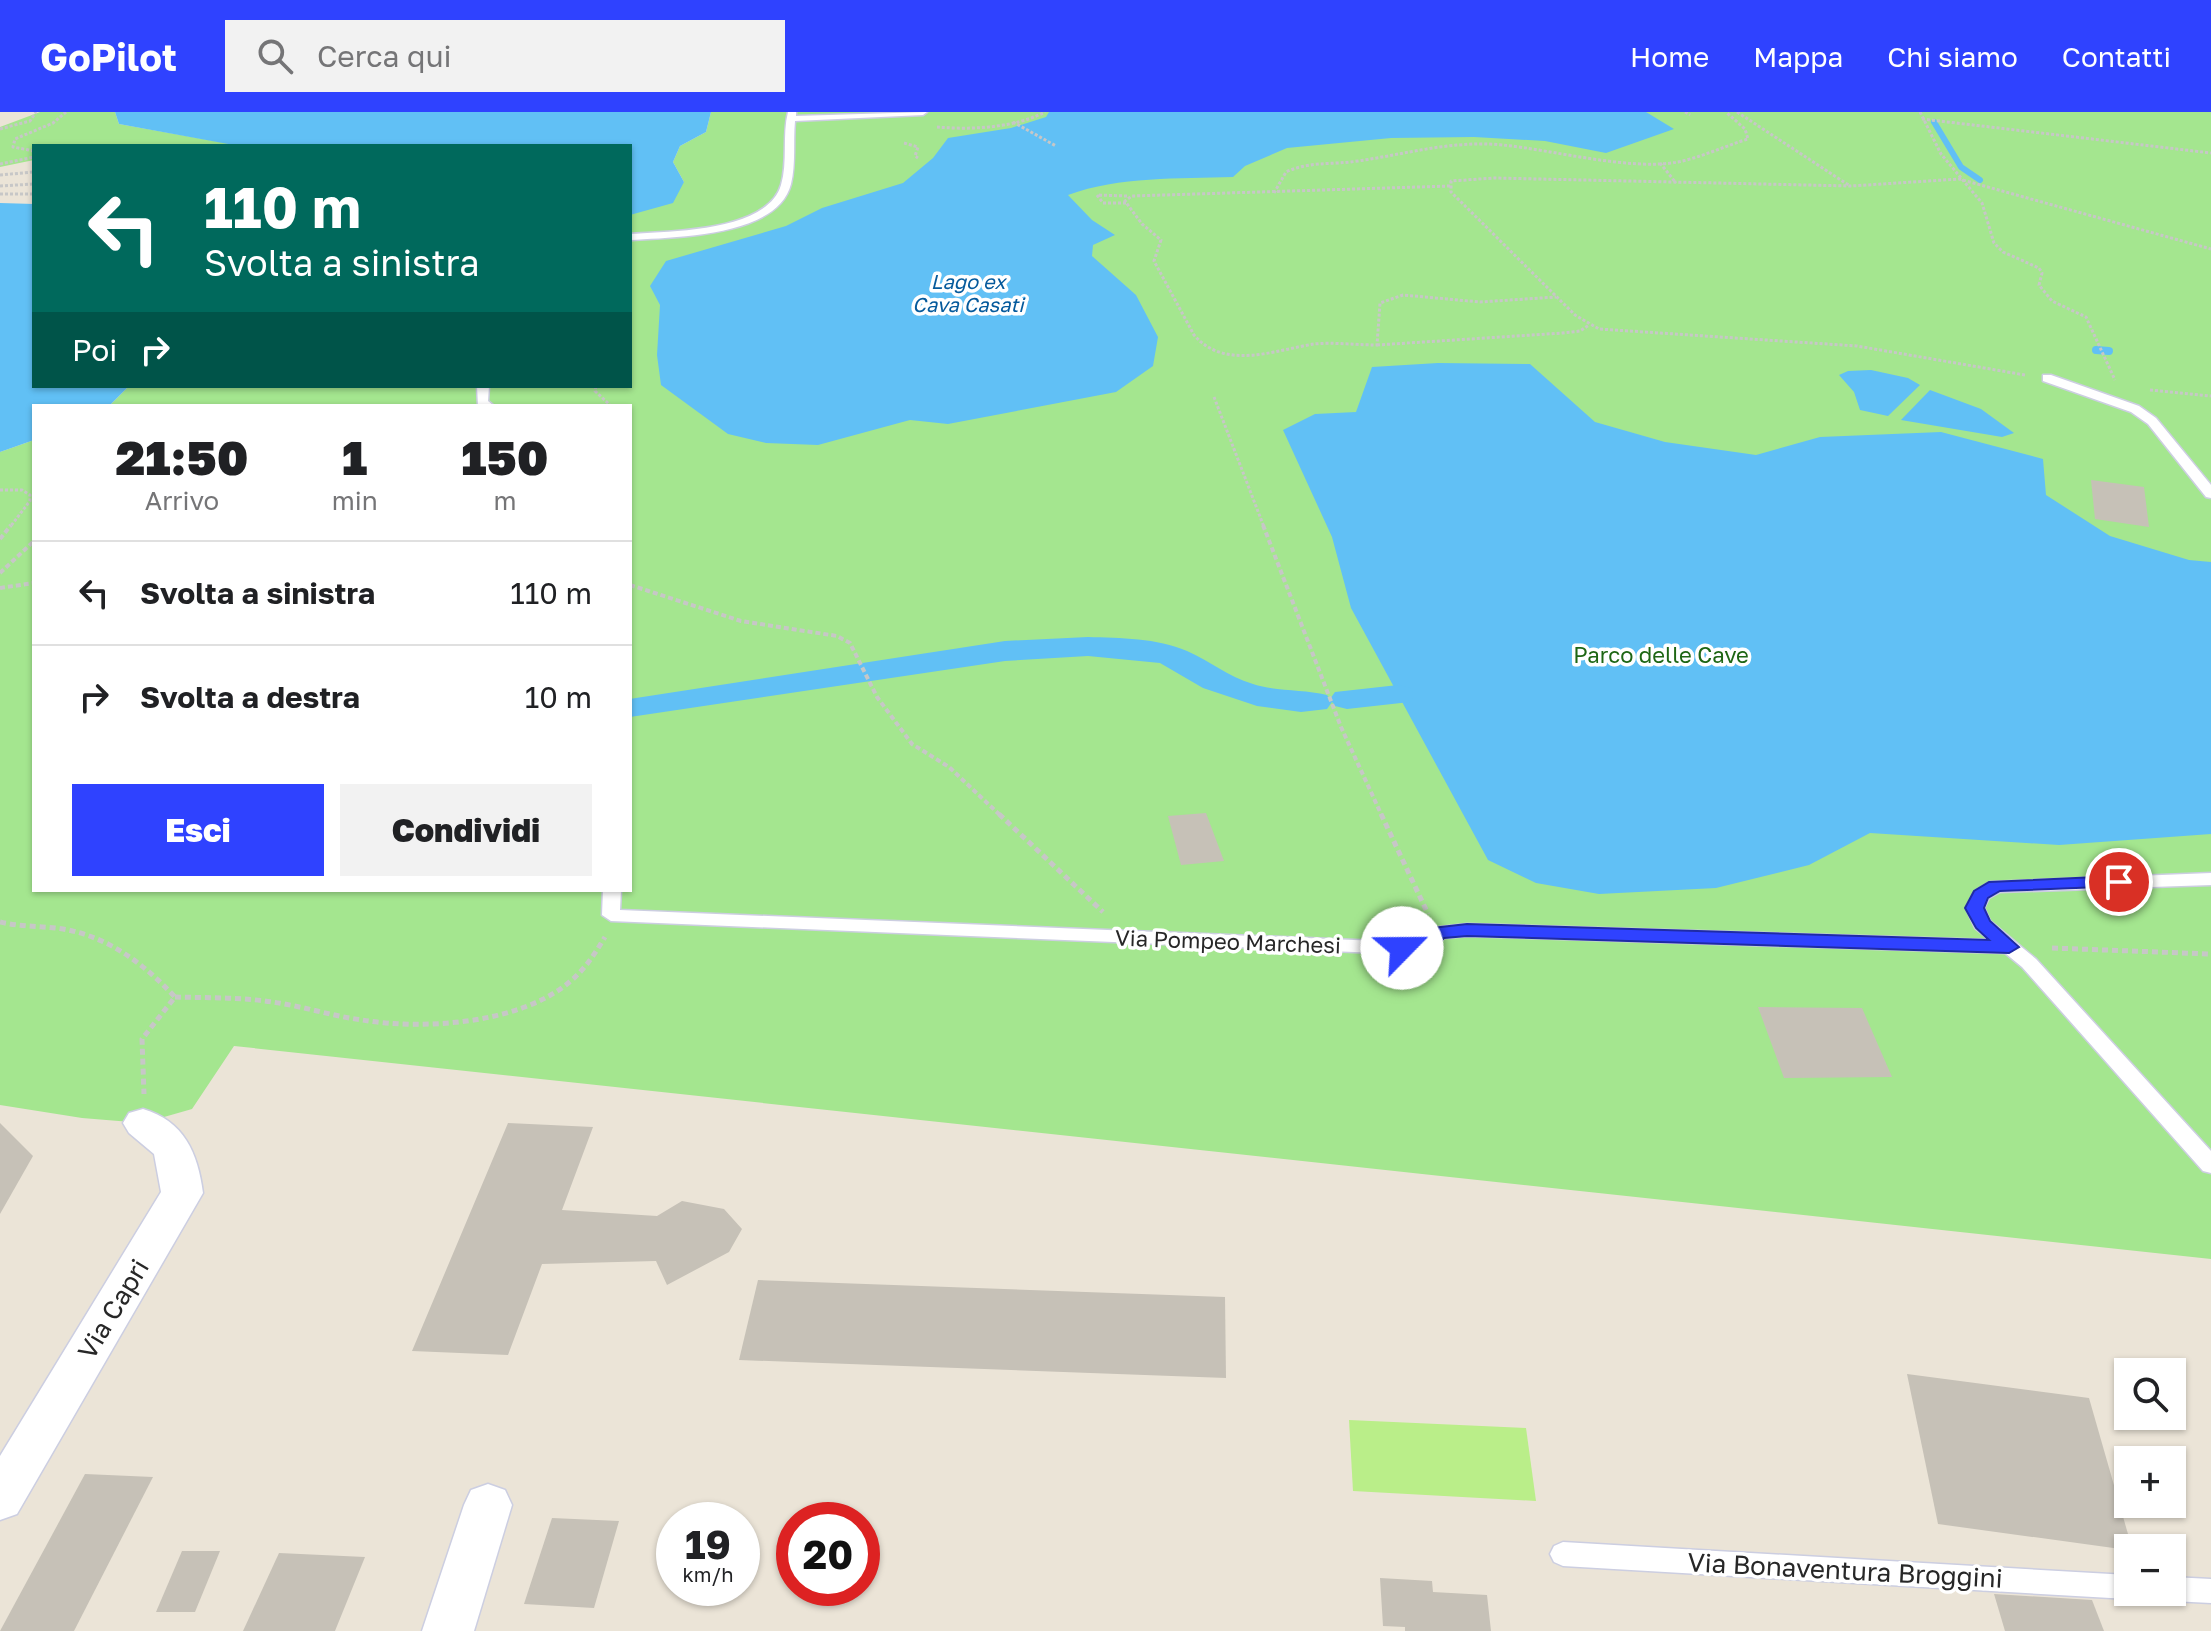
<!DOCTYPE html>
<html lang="it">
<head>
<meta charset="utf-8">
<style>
  :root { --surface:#fff; --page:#f2f2f2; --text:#202124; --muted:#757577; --line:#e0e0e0; --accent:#2f42ff }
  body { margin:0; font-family:"Golos Text",sans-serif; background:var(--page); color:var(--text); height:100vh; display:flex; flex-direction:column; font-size:30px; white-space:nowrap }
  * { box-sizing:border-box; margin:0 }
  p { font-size:26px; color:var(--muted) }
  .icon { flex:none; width:44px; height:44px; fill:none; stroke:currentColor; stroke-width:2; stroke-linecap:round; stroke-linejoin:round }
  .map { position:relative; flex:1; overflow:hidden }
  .drawer { position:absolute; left:32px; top:292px; width:600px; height:488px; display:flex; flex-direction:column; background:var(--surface); border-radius:0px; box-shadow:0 2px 6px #0004 }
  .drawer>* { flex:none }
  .hud { position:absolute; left:32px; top:32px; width:600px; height:244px; border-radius:0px; box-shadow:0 2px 6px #0004; background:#00695c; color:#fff; overflow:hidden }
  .buttons { position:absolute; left:2114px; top:1246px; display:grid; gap:16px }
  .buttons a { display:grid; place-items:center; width:72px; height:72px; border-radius:0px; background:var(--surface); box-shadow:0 2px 6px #0004; font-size:40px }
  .speed { position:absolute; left:656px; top:1390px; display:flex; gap:16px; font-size:40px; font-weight:700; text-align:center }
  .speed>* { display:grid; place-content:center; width:104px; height:104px; border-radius:50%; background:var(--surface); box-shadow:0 2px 6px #0004; line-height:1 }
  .speed small { font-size:20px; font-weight:400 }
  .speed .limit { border:12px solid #d22; background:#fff; color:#111 }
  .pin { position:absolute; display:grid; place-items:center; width:68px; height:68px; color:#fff; margin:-34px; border:4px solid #fff; border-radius:50%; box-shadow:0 2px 8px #0007 }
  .me { position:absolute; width:88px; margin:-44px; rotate:67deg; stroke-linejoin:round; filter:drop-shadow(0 0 6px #0008) }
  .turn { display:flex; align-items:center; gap:28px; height:168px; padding:0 40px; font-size:36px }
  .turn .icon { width:104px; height:104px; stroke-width:2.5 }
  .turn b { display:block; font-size:56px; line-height:68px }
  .then { display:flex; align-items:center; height:76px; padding:0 40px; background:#0003; gap:16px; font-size:30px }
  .eta { display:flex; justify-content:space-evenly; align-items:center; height:136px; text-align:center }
  .eta b { font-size:48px; font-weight:800; line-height:56px }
  .primary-button { display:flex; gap:16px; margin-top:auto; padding:16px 40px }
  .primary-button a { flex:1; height:92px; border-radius:0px; background:var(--accent); color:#fff; font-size:32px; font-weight:800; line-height:92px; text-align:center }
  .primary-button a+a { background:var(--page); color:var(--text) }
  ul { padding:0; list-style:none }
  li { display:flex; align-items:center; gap:24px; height:104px; padding:0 40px; border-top:2px solid var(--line) }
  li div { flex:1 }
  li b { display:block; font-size:30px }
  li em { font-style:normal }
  header { display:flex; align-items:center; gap:48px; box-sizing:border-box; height:112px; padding:0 40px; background:var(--accent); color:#fff }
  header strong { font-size:38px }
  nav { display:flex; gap:44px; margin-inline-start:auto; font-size:28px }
  .search { width:560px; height:72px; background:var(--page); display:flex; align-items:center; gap:20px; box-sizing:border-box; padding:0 28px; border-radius:0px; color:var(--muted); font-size:30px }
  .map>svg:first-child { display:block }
  .green { fill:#a4e68f }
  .pitch { fill:#baee89 }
  .water { fill:#61c0f5 }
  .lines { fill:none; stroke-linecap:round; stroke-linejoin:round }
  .stream-far1 { stroke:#61c0f5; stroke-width:6 }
  .stream { stroke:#61c0f5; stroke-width:8 }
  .canal { fill:#61c0f5; fill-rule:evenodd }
  .building { fill:#c6c1b7 }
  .service-casing { stroke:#cccee1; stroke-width:3 }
  .minor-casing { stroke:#cccee1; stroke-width:3 }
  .path-far2 { stroke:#c7c7c7; stroke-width:3; stroke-dasharray:3 2; stroke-linecap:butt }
  .path-far1 { stroke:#c7c7c7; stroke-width:4; stroke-dasharray:5 3; stroke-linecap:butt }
  .path { stroke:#c7c7c7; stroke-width:5; stroke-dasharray:6 4; stroke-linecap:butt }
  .service { fill:#fff; fill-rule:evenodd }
  .minor { fill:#fff; fill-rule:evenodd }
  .route { fill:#2f42ff; stroke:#1f2ba6; stroke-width:2 }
  .labels { text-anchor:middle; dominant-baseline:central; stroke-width:7; stroke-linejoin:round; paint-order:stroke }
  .far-water-label { font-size:20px; font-style:italic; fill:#055a9c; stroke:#fff }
  .park-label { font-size:22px; fill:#1e6614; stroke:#fff }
  .street-label { font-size:22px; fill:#272727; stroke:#fff }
  .near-street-label { font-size:26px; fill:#272727; stroke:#fff }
</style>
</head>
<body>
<header>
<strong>GoPilot</strong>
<div class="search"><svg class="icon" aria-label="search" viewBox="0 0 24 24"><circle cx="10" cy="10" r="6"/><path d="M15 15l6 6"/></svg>Cerca qui</div>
<nav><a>Home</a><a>Mappa</a><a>Chi siamo</a><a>Contatti</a></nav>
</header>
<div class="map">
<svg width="2211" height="1519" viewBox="0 0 2211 1519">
  <rect width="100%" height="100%" fill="#ebe4d7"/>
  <g class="green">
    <path d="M40,0H115L119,12L237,33L34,34V48L0,55V15Z"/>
    <path d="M711,0H2211V1147L234,934L192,997L143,1011L82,1006L0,993V340L34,328V778H630V294H109L129,274H630V103L684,70L673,50L680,34L706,20Z"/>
  </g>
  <path class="pitch" d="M1349,1308L1526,1316L1536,1389L1353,1379Z"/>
  <g class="water">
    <path d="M115,0H711L706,20L680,34L673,50L684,70L673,91L630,103V34H239L119,12Z"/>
    <path d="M1049,0H1646L1674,17L1606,41L1545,29L1474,25L1391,26L1287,36L1245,54L1233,65C1178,67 1120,64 1068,83L1092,108L1115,123L1093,133L1092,144L1136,183L1158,225L1153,254L1116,280L948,312L910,308L818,333L766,331L728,322L661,273L657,243L660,193L650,174L666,149L786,114L822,96L903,71L933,46L948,26L1011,16L1046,5Z"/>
    <path d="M0,91L34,92V274H129L109,294H34V328L0,340Z"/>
    <path d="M1438,251L1530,252L1595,310L1665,330L1756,343L1820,325L1941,320L2043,347L2046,383L2110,424L2189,448L2211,450V722L2059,733L1870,721L1809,753L1716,776L1599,782L1536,771L1488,748L1351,496L1332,425L1283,318L1315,302L1356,300L1372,255Z"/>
    <path d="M1871,258L1908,266L1920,273L1888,304L1860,298L1854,280L1839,263L1848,259Z"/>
    <path d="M1930,278L1981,297L2014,321L2002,325L1901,308Z"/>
  </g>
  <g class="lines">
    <path class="stream-far1" d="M1934,10L1961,55L1980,68"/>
    <path class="stream" d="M2096,238L2109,239"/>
    <g class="canal">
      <path d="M1088,525C1120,526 1157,526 1187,539C1210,549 1227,564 1253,572C1278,580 1303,577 1327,583L1332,590L1327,597L1301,600L1257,594L1203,576L1160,551L1088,544L1005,549L630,605V587L636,586L1005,529Z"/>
      <path d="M1398,573L1410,576L1415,583L1410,590L1347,597L1335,594L1330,587L1335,580Z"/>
    </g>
  </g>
  <g class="building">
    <path d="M2091,368L2144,375L2149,415L2095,407Z"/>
    <path d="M1206,701L1224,749L1181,753L1168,704Z"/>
    <path d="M1758,895L1862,896L1892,965L1784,966Z"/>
    <path d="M0,1011L33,1044L0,1102Z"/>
    <path d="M508,1011L593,1015L562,1098L657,1104L682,1089L724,1097L742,1117L729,1140L667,1173L656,1149L542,1152L508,1243L412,1239Z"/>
    <path d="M758,1168L1225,1185L1226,1266L739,1248Z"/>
    <path d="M1907,1262L2089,1286L2132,1436L2128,1438L1938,1412Z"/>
    <path d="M85,1362L153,1365L74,1519H0Z"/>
    <path d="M552,1406L619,1409L594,1496L524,1492Z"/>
    <path d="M182,1439H220L195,1500H156Z"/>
    <path d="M279,1441L365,1445L335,1519H243Z"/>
    <path d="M1380,1466L1432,1469L1433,1480L1487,1483L1491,1519H1405V1515L1383,1514Z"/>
    <path d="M1994,1482L2092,1488L2104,1519H2005Z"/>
  </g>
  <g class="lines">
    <defs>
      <g id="service">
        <path d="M788,0H796V4L927,0L923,3L795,9C793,30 796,52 791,72C778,125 674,125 630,128V122C670,119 767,120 781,73C788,50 782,23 788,0Z"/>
        <path d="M2043,263H2051L2139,294L2156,306L2211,373V386L2206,385L2148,312L2131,300L2043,269Z"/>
        <path d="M477,274H489L488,289L494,294H478Z"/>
        <path d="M2211,761V773L2000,780L1989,786L1984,796L1990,809L2036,847L2211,1039V1061L2203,1059L2022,855L2005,841L1467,824L1444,826L1435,835L1402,842L611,809L602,803L603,778H621L620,798L1402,830L1422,826L1432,816L1467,812L1990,828L1975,816L1966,796L1975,779L1990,770Z"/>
        <path d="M1563,1430L2128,1463V1480H2139L2128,1487L1563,1454L1554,1450L1550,1442L1554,1434Z"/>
        <path d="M2172,1465L2211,1467V1491L2172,1489L2163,1486L2160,1480H2172Z"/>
      </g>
      <g id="minor">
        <path d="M143,997C184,1009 198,1041 203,1081L17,1402L0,1408V1344L161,1080L154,1042L129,1021L123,1011L129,1001Z"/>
        <path d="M488,1372L505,1378L512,1393L474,1519H422L464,1393L471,1378Z"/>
      </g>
    </defs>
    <use href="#service" class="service-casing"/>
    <use href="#minor" class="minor-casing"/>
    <g class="path-far2">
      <path d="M1685,0L1690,3"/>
      <path d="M1737,0L1850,74"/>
      <path d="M1920,0L1941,42L1982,91L1994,131L2003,140L2039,156L2042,161L2039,173L2052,189L2086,205L2115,268"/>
      <path d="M1922,7L2211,41"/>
      <path d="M1013,10L1056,34"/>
      <path d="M937,15C971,18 1014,16 1045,0"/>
      <path d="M0,17L30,9L36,0"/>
      <path d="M904,31L918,35L915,44L918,46"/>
      <path d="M34,39L13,35L15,27L53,11L66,0"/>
      <path d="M1660,51L1676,71"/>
      <path d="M0,52L34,45"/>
      <path d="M0,63L34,60"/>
      <path d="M0,74L34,72"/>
      <path d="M1450,74L1132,84L1125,89L1142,112L1161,128L1154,149L1194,223C1225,259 1275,238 1314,232C1334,230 1356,233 1377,233L1380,191L1403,183L1480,190L1556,185"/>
      <path d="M1274,81L1286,60C1310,49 1332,53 1358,49C1406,42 1453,28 1503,33C1553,38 1630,59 1678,50C1702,45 1725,34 1748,27L1745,17L1726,0"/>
      <path d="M0,82H34"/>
      <path d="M1126,91H1103L1097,83L1127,84"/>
      <path d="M1377,233L1563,221L1580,219L1589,213"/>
      <path d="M2025,263L1857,234L1599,217L1575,203L1451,80V69L1494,66L1851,74L1959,67L2211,137"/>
      <path d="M596,274L595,279L611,294"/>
      <path d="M2150,278L2211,284"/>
      <path d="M1214,285L1264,415"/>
      <path d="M0,378H22L30,383V389L10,415"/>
    </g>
    <g class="path-far1">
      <path d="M1263,413L1341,615L1382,704"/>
      <path d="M0,427L11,413"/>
      <path d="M0,461L34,429"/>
      <path d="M630,473L741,509L837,524L850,531L877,585L912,632L949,655L1001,704"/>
      <path d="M0,476L34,471"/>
    </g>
    <g class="path">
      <path d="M999,702L1103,800"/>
      <path d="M1381,702L1428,802"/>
      <path d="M0,810C21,815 42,814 63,817C109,825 144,852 175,885L142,927L144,982"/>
      <path d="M2052,836L2211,842"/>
      <path d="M175,885C207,886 240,885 272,890C302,894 332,904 362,908C423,918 517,912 567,872C584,859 594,843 605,825"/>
    </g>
    <use href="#service" class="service"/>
    <use href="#minor" class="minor"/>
  </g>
  <path class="route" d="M2119,764L2128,770L2125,774L2000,779L1988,786L1984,796L1990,809L2019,835L2009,841L1467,824L1444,826L1435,835L1402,842L1393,836L1395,832L1422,826L1432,816L1467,812L1989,828L1976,816L1965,796L1974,779L1989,770Z"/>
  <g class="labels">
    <g class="far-water-label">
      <text x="968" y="169">Lago ex<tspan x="968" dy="23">Cava Casati</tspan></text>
    </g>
    <g class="park-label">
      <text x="1661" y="542">Parco delle Cave</text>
    </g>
    <g class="street-label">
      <text transform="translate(1228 829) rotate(2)">Via Pompeo Marchesi</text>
    </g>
    <g class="near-street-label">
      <text transform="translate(113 1197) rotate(-59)">Via Capri</text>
      <text transform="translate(1845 1458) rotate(3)">Via Bonaventura Broggini</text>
    </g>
  </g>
</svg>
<div class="buttons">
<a><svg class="icon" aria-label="search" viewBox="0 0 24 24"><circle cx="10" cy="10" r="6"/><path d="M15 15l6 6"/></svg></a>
<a>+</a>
<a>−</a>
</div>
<div class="speed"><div>19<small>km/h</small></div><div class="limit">20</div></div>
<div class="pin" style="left:2119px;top:770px;background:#d93025"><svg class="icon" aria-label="arrive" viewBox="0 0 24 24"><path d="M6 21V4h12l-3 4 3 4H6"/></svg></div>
<svg class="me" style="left:1402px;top:836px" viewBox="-20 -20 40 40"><circle r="19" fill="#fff"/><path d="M0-13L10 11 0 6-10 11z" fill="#2f42ff"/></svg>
<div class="hud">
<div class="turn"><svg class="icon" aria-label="left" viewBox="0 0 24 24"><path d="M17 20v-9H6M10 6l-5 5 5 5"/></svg><div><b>110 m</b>Svolta a sinistra</div></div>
<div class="then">Poi<svg class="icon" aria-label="right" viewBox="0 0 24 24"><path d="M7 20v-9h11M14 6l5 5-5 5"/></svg></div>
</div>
<section class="drawer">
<div class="eta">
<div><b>21:50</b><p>Arrivo</p></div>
<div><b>1</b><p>min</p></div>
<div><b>150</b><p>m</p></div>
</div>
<ul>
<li><svg class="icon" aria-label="left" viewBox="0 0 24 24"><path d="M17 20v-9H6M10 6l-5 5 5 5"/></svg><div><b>Svolta a sinistra</b></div><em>110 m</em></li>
<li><svg class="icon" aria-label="right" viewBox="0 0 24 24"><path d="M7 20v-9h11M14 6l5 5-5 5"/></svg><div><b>Svolta a destra</b></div><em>10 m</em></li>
</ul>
<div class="primary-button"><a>Esci</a><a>Condividi</a></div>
</section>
</div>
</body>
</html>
